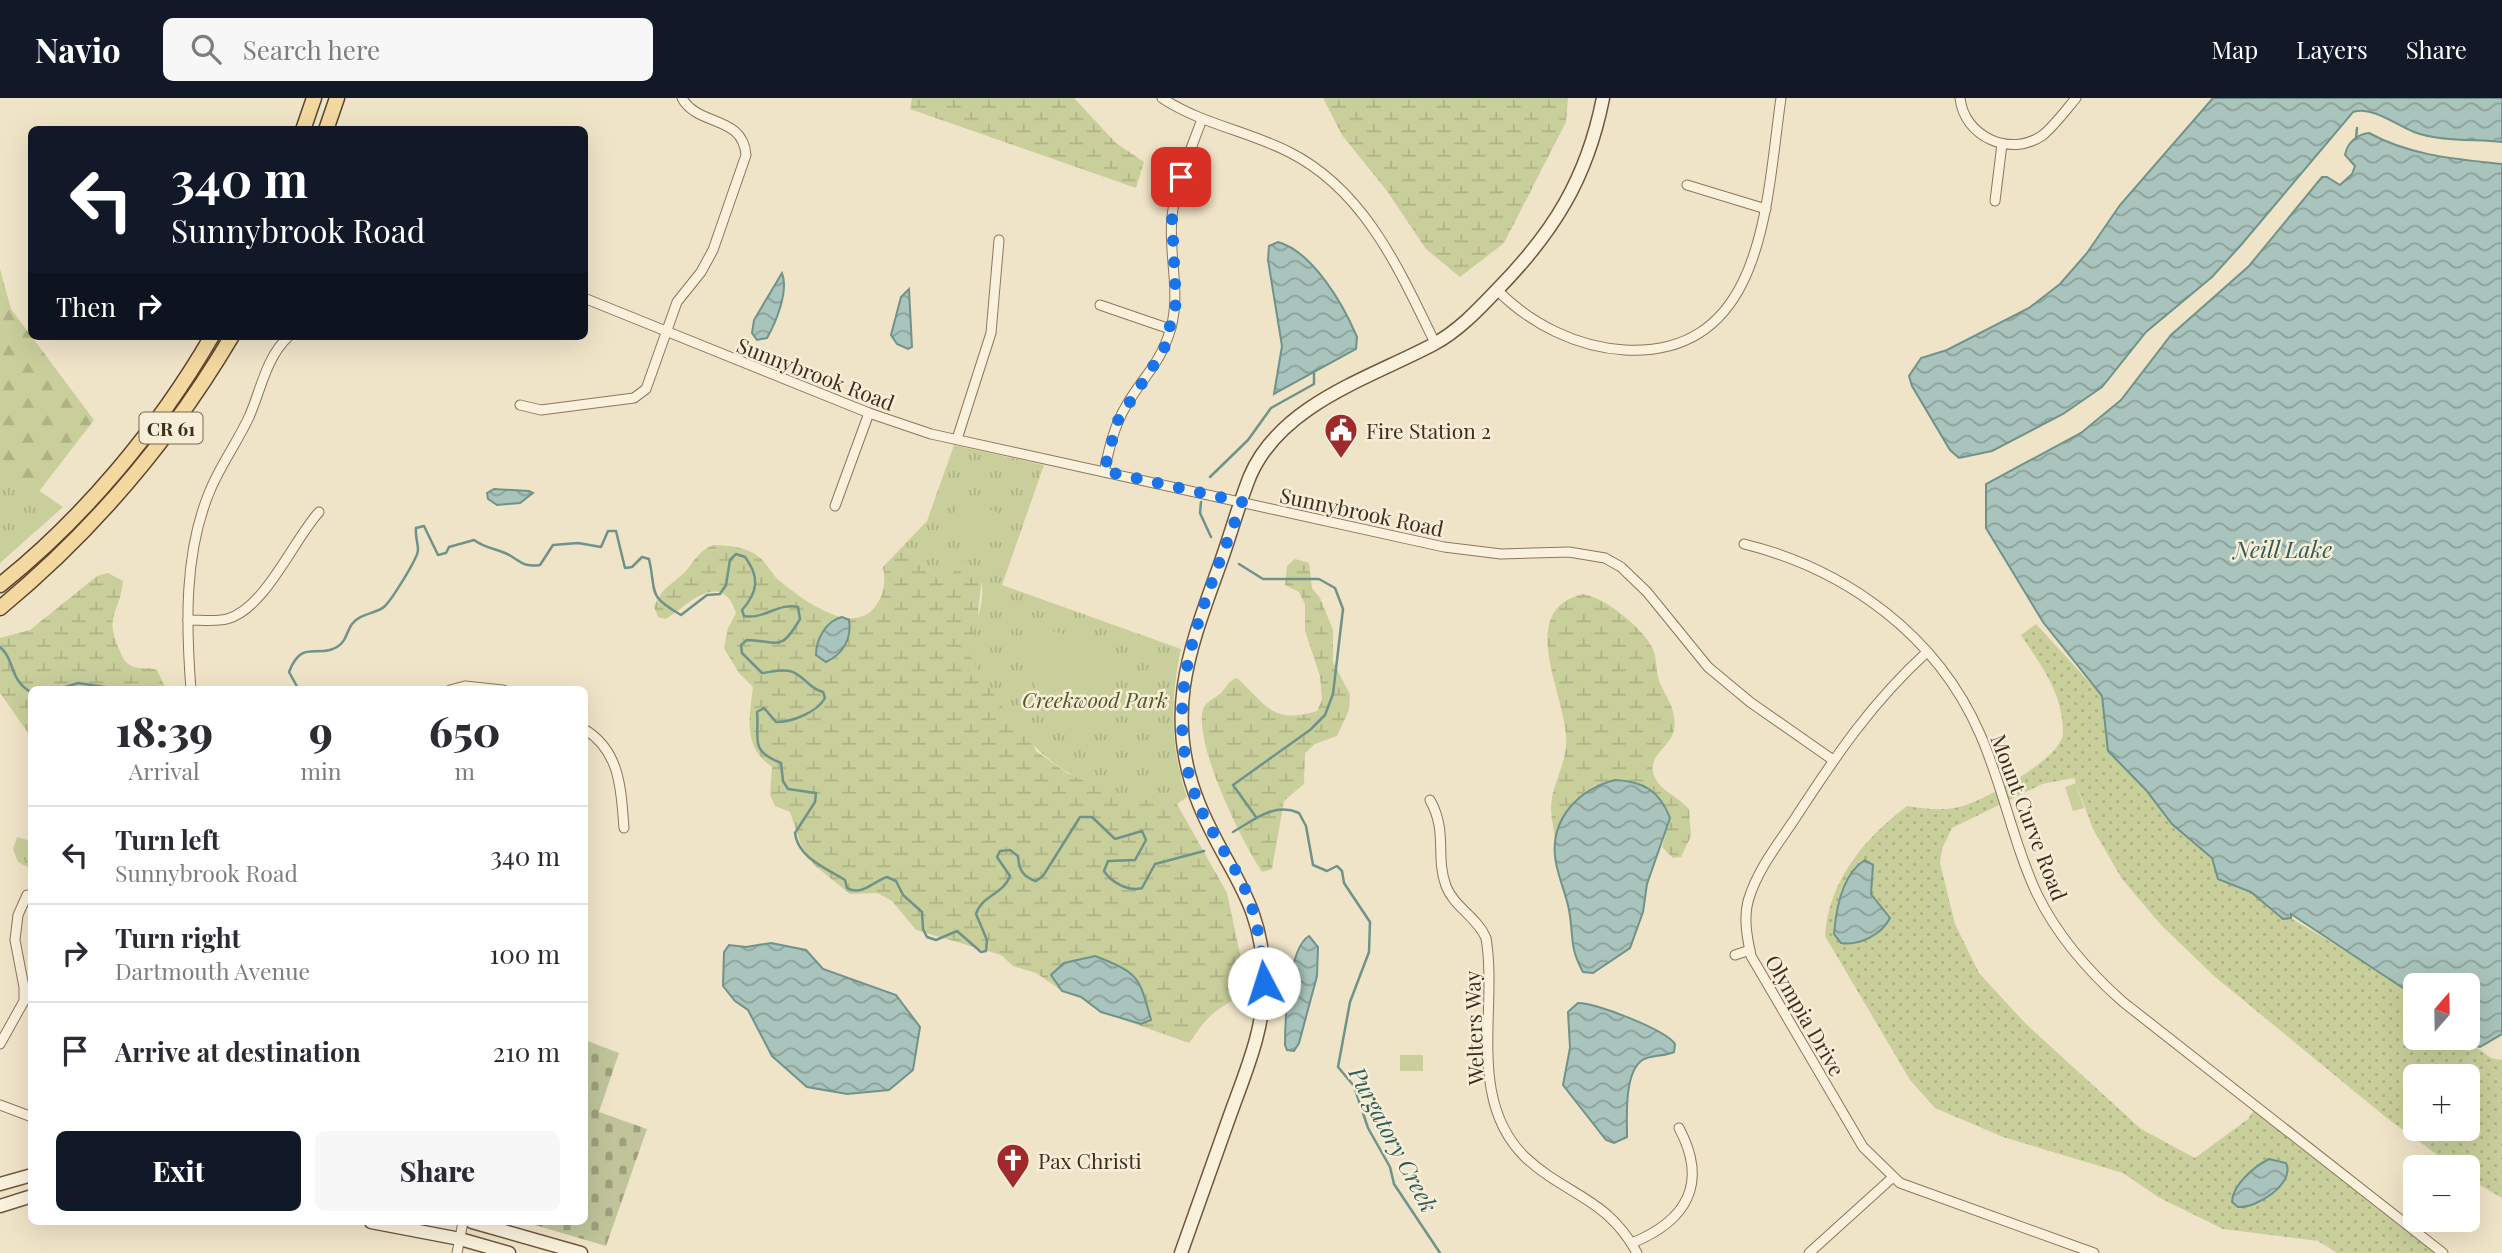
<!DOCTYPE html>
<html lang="en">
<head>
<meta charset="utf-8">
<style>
  :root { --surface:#fff; --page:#f7f7f7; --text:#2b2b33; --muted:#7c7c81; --line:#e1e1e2; --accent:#111827 }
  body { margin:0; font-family:"Playfair Display",serif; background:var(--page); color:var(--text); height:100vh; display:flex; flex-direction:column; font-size:26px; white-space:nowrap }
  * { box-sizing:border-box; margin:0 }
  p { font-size:23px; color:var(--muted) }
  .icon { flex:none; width:38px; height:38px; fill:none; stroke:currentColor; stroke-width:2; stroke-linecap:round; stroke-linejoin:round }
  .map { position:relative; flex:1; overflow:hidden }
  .drawer { position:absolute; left:28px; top:588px; width:560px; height:539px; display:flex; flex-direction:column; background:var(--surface); border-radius:10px; box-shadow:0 7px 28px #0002 }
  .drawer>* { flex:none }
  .guide { position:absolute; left:28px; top:28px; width:560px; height:214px; border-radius:10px; box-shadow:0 7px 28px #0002; background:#111827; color:#fff; overflow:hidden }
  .needle { width:46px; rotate:20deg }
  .buttons { position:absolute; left:2403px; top:875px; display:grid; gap:14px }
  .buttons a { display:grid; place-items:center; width:77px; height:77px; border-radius:10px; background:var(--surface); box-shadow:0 7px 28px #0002; font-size:35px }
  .pin { position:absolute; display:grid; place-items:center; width:60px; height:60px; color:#fff; margin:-30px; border-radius:14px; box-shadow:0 4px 10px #0006 }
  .me { position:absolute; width:77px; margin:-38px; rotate:355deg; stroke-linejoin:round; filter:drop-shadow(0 0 5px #0008) }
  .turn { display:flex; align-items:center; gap:24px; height:147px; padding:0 28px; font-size:32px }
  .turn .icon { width:91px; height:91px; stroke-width:2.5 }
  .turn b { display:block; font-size:49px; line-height:60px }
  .then { display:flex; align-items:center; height:66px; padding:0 28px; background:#0003; gap:14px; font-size:26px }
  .eta { display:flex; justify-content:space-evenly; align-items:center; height:119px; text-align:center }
  .eta b { font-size:42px; font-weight:800; line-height:49px }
  .action { display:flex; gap:14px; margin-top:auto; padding:14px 28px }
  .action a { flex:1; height:80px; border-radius:10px; background:var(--accent); color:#fff; font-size:28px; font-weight:800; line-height:80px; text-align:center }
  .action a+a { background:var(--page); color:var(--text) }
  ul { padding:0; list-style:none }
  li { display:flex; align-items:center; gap:21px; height:98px; padding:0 28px; border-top:2px solid var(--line) }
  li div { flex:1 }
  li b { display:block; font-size:26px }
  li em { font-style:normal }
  header { display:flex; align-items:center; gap:42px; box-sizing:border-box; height:98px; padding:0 35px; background:var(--accent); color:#fff }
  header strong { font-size:33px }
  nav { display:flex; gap:38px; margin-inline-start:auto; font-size:24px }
  .search { width:490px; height:63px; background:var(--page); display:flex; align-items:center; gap:18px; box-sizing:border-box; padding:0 24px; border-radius:10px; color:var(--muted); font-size:26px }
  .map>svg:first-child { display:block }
  .grass { fill:url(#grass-dots); fill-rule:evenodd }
  .forest { fill:url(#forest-firs) }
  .wetland { fill:url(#wetland-marsh) }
  .cemetery { fill:url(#cemetery-stones) }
  .park { fill:url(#park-tufts) }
  .garden { fill:#c9cf9b }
  .water { fill:url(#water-waves); stroke:#6f938a; stroke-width:2 }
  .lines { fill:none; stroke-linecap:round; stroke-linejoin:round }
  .stream { stroke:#6f938a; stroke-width:2.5 }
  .street-casing { stroke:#8d765c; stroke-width:11 }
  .secondary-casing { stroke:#6f573f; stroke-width:15 }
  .primary-casing { stroke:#5b4430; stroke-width:17 }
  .street { stroke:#faf1dc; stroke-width:9 }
  .secondary { stroke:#faf1dc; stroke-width:12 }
  .primary { stroke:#f3d9a0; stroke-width:14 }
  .route { stroke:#1a73e8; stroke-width:12; stroke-dasharray:0 21.6 }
  .labels { text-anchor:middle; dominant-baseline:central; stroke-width:5; stroke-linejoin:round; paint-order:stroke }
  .shield { fill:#f7eed8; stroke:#756857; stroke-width:2 }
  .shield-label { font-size:19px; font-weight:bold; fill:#3d2e20 }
  .street-label { font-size:21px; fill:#3d2e20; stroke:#f7eed8 }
  .poi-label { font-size:21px; fill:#3d2e20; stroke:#f7eed8; text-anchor:start }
  .park-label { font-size:21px; font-style:italic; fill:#4d5a26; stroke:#f7eed8 }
  .water-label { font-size:23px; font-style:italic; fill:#2f5d5a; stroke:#f7eed8 }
</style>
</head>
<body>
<header>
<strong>Navio</strong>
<div class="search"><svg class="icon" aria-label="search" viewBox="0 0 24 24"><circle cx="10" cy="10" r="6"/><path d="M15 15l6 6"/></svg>Search here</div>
<nav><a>Map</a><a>Layers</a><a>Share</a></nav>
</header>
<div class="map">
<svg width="2502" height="1155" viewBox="0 0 2502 1155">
  <defs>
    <pattern id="grass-dots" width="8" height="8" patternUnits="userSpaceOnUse" patternTransform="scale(1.75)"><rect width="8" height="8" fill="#c9cf9b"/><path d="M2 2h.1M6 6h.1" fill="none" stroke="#aeb285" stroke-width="1.8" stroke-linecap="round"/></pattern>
    <pattern id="forest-firs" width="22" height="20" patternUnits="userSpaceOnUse" patternTransform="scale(1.75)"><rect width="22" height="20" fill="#c9cf9b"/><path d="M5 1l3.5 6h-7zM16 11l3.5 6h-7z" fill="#aeb285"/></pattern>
    <pattern id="wetland-marsh" width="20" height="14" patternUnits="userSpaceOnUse" patternTransform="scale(1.75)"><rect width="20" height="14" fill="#c9cf9b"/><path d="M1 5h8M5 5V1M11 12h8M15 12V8" fill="none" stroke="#aeb285"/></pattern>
    <pattern id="cemetery-stones" width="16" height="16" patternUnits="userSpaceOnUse" patternTransform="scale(1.75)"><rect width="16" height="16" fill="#bfc49a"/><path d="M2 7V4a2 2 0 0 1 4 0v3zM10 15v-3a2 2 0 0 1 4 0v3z" fill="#9ca07d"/></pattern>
    <pattern id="park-tufts" width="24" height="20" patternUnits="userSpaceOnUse" patternTransform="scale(1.75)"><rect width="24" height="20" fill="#c9cf9b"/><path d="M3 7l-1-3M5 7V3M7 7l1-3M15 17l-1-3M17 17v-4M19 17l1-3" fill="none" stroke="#aeb285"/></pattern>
    <pattern id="water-waves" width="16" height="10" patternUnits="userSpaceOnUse" patternTransform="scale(1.75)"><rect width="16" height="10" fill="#a9c4bc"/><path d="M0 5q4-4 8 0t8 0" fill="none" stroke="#8ba098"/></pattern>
  </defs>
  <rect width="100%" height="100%" fill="#f0e4c8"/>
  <path class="grass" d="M2036,526L2102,598L2108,654L2146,691L2172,726L2212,760L2218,781L2251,794L2282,821L2291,820L2405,889L2415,898V940H2463L2491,960L2502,962V1100L2468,1080V1069H2454L2388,1021L2214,878L2161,827L2122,781L2093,731L2074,680L2042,686L1952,730L1942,751L1940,765L1955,826L1979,875L2025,925L2141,1031L2195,1060L2248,1021L2256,1009L2443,1155H2337L2318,1143L2223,1131L2158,1099L2123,1075L2003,1039L1935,1010L1910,982L1825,838C1829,782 1864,741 1907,708C1927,711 1946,714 1966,707C1988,700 2063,659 2063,635C2063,595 2042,569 2021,537ZM2415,978H2468V1031H2415Z"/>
  <path class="forest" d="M0,171L11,211L94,322L34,400L0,378Z"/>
  <g class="wetland">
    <path d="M912,0H1074L1116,45L1144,64L1136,90L910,11Z"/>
    <path d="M1323,0H1568L1566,24L1504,145L1460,179L1426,151L1387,93L1342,37Z"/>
    <path d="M713,447C730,448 745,448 759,459C768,466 772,477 781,484C802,501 852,539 875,509C884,497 886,483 883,469L903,448L940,482C953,478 956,471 960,459L976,468L982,478L978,516L1036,653L1067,675L1106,691L1177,706L1227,795L1243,870L1240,898C1211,915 1209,917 1189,945L1101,914L1081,899L1062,893L1036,875L1013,868L1001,857L916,832L892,803L877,795L850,796L814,767L801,747L790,714L775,708L770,697L772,669C743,649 749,621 753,589L739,575L724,550L728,530L736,515C722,470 687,507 666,521L658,519L654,509C664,487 668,490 684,475C695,463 697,454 713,447Z"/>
    <path d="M1295,461L1309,465L1312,490L1320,500L1333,532V564L1350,596L1349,612L1337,638L1315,646L1305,655L1304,686L1284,703L1272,771L1262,774C1241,742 1199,656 1202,617C1203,603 1214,602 1222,594C1228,587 1228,583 1237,580C1267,607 1272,627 1317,613L1322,602L1320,578L1305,533V506L1299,494L1285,487L1287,468Z"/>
    <path d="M108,475L123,483C120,516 103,517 120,553C123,561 126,566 134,569C141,571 149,569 157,572L166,591L32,592L31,639L0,595V540L30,532L97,478Z"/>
    <path d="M1583,496C1606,500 1643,530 1653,551C1658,562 1655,576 1661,587C1668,602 1677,614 1674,632C1671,648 1649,657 1653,674C1657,692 1678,698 1689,711L1691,738L1681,759L1673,760L1662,749L1670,720L1595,687C1573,702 1564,718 1555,742C1554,731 1551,720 1551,710C1551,689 1565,668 1566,647C1570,603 1512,513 1583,496Z"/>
  </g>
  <path class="cemetery" d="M585,942L619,955L599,1014L647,1031L606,1148L525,1124H584Z"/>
  <g class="park">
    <path d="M954,347L1044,367L1002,487L1181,551C1170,602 1170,650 1187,699L1177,706C1062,694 1026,653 970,558C971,520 1003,484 960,459C956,471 953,479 940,482L903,448L927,423Z"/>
    <path d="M0,366L63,409L0,465Z"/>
    <path d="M17,739L31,743V771L18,764L13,751Z"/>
  </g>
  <g class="garden">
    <path d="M959,402L973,408L960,441L946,435Z"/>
    <path d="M977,406L997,414L981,454L962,446Z"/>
    <path d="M1033,527L1114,551L1120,561L1081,636C1039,610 1018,577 1033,527Z"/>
    <path d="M2076,685L2084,710L2073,713L2065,689Z"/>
    <rect x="1400" y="957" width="23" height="16"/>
  </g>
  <g class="water">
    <path d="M2213,0H2502V44C2474,41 2441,44 2414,34C2396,27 2373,8 2353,14L2241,147L2212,179L2146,234L2102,289L2063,316L1992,353L1959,360L1950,352L1912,288L1909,278L1921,260L1947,252L2029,210L2060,186L2087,155L2120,107Z"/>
    <path d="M2369,35C2411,58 2456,61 2502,66V936L2480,949L2471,947L2463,940H2468V887H2415V898L2291,816V820L2283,821L2251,794L2218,781L2212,760L2172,726L2146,692L2108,653L2102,598L2043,524L1986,430V386L2081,335L2121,302L2171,237L2249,168L2322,79H2327L2340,87L2352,76L2355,68L2345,57C2347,45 2357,36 2369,35Z"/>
    <path d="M1278,144C1313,154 1343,206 1357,239L1356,251L1274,296L1282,248L1268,162L1269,148Z"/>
    <path d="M782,175C789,193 776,224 767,240L757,242L752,235L754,222Z"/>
    <path d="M909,191L912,249L908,251L897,246L891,237L901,199Z"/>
    <path d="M494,391L529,393L533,395L520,405L497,407L488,401L487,395Z"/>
    <path d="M842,519L849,522C852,541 843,556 826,564L816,557C816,541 826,523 842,519Z"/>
    <path d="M1615,682C1643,683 1660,693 1670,720L1647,786L1643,814L1630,850L1593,875L1583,874C1569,849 1574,839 1569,812C1566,795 1557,777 1555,759C1551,720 1579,691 1615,682Z"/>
    <path d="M1865,762L1873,767L1871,796L1890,820C1882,836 1860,848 1841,845L1834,836C1836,811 1842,776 1865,762Z"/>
    <path d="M1309,838L1318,849L1317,878L1299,945L1294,953L1287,952L1285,947C1285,923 1288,850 1309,838Z"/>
    <path d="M771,845L806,852L823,871L896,897L920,929L913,972L889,992L847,996L807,989L772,958L748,912L735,903L723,888L724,854L729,847L746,849Z"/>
    <path d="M1095,858C1139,875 1139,878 1151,922L1141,926L1101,914L1081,899L1062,893L1051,877L1064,865Z"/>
    <path d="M1578,905C1594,904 1666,932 1675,946L1674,954C1664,959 1650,956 1641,963C1624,977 1627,1019 1627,1039L1614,1045L1606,1042L1563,987L1570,950L1568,914Z"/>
    <path d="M2269,1061L2286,1065C2296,1085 2256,1111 2238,1109L2232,1104C2232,1087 2255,1068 2269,1061Z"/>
  </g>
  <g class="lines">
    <g class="stream">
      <path d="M2356,41L2357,30"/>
      <path d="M1210,379L1248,342L1271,310L1314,286V274"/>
      <path d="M1201,404L1200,415L1211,439"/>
      <path d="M1239,466L1263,481H1319L1335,490L1343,511L1333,596L1325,617L1310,632L1233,687L1256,719"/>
      <path d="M0,549C16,563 8,581 32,595"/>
      <path d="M56,592L78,585L125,592"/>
      <path d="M299,592L289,574C302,540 317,561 337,549C347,543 346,534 352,526C360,515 377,516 385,508C392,501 418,460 418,452C418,444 415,439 416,430L424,428L438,457L446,455L449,449L474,442C485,450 493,450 505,455C519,461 522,470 540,467L553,447L578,445L601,449L608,433H616L625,470L632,469L642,459L649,461C657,495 646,497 681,517L707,497L720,496L726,487L730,462L736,456L745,459C760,479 758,494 742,512L744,518C763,522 780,504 798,509L800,521C780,555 779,543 747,542L741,547L742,555L762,575C771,574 782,571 790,573C804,577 809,591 823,594L825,600C817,614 793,624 776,624L764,610L757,614C760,641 748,652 781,665L783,683L788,691L816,695L815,704L795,735C798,760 826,770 845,782L847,790C863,798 872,784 887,779L896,783L903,797L922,814L923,831L927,839L936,842L957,833L981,854L986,853L987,842L976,816C982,797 1003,797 1010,778L997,759L1000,753L1010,752L1018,758C1019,772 1023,779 1036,783L1043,778L1080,719H1092L1115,741L1142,733L1146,742L1135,762L1108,763L1104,773C1111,784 1128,794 1142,790L1155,766L1204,753"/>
      <path d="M1233,734C1254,722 1274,704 1299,715L1306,728L1313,767L1327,773L1337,768L1342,773L1344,785L1370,824L1369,854L1350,904L1338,969L1354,988L1368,1030L1390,1069L1394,1086L1440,1155"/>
    </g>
    <defs>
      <g id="street">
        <path d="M1162,0C1201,26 1248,33 1289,54C1365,92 1400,173 1435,245"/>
        <path d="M1960,0C1964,39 2011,60 2043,37C2055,27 2066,12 2076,0"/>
        <path d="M1687,87L1766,111"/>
        <path d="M1995,103L2002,46"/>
        <path d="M1497,192C1531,226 1576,249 1625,252C1766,259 1766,102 1781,0"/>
        <path d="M584,200L869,315L931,336L1444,449L1501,456L1569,454L1605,460L1621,469L1647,494L1708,569L1750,604L1833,662"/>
        <path d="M1100,207L1170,231"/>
        <path d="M520,307L541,312L634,300L646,291L677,204L701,174L713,152L746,57C743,17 698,29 682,0"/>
        <path d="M957,341L991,235L999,142"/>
        <path d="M1104,374C1109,351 1114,328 1126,308C1144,277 1160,267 1171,230C1181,192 1168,156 1172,118C1176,84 1191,52 1202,21"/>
        <path d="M835,408L869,315"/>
        <path d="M1744,446C1846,471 1937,537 1980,636C2003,688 2013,745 2037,796C2058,839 2088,873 2123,904L2443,1155"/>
        <path d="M188,522C201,522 215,524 227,521C265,511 294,441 319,414"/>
        <path d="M1927,554C1871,605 1835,659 1794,722C1778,746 1758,771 1749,800C1743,819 1747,839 1751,858L1863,1049L1900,1085L2094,1155"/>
        <path d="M191,592C186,527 184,456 209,395C219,369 237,345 249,319C261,292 266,259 289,238"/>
        <path d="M450,592L465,588L503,592"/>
        <path d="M584,631C621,653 621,693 624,730"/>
        <path d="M1430,702C1448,734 1435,758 1446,788C1454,809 1477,819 1486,840C1498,911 1466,1001 1525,1059C1565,1097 1607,1099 1637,1155"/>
        <path d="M1735,857L1750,852"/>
        <path d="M0,946L24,903V889L15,842L18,817L27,797"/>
        <path d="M0,1007L32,1019"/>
        <path d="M1632,1145C1686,1123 1709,1086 1679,1030"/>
        <path d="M457,1155L463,1124"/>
        <path d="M1809,1155L1892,1080"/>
      </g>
      <g id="secondary">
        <path d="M0,1086L32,1077"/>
        <path d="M0,1108L32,1098"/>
        <path d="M371,1124L460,1141L509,1155"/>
        <path d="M472,1124L581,1155"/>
        <path d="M1181,1155C1197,1110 1213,1065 1229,1020C1245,975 1265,931 1264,882C1263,801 1226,773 1199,706C1163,618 1189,552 1219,469C1230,439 1238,408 1250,378C1281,306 1370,280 1434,246C1458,233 1477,213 1496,193C1553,135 1587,81 1603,0"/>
      </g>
      <g id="primary">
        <path d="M303,32L314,0"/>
        <path d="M326,32L337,0"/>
        <path d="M0,487C84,420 158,331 212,238"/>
        <path d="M0,510C92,434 171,341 232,238"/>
      </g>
    </defs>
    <use href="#street" class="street-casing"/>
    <use href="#secondary" class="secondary-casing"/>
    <use href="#primary" class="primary-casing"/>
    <use href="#street" class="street"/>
    <use href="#secondary" class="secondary"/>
    <use href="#primary" class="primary"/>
  </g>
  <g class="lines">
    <path class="route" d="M1181,79L1172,120L1176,205L1164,251L1117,324L1104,373L1242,404C1206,505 1155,599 1199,707C1211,736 1232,762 1245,791C1258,821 1262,852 1264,885"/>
  </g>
  <defs>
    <symbol id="civic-pin" viewBox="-11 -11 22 30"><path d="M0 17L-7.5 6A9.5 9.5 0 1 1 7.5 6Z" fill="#9e2a2b" stroke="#f7eed8"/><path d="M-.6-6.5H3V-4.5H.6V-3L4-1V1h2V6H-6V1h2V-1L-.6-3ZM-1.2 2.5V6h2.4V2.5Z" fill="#fff"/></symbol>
    <symbol id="church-pin" viewBox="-11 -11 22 30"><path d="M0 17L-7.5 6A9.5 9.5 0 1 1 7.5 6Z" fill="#9e2a2b" stroke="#f7eed8"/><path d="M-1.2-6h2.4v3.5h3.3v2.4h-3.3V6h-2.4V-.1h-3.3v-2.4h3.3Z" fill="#fff"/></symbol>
  </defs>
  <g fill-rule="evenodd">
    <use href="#civic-pin" x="1322" y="313" width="38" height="52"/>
    <use href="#church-pin" x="994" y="1043" width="38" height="52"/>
  </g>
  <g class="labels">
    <rect class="shield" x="139.5" y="314.5" width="63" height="31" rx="5"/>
    <g class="shield-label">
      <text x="171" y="330">CR 61</text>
    </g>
    <g class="street-label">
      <text transform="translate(816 275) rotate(21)">Sunnybrook Road</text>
      <text transform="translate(1362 413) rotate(12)">Sunnybrook Road</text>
      <text transform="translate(2030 719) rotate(69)">Mount Curve Road</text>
      <text transform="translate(1806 917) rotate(60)">Olympia Drive</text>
      <text transform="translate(1473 930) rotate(-92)">Welters Way</text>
    </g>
    <g class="poi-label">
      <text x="1366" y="332">Fire Station 2</text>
      <text x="1038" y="1062">Pax Christi</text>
    </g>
    <g class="park-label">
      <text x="1095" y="601">Creekwood Park</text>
    </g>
    <g class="water-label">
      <text x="2283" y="450">Neill Lake</text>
      <text transform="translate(1394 1041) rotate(62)">Purgatory Creek</text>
    </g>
  </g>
</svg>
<div class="buttons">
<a><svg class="needle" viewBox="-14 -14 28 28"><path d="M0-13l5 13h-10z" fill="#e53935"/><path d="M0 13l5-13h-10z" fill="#7c7c81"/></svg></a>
<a>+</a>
<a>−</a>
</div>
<div class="pin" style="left:1181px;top:79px;background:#d93025"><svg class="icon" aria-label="arrive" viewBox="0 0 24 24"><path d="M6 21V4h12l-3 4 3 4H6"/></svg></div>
<svg class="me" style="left:1264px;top:885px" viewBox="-20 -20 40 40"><circle r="19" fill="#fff"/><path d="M0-13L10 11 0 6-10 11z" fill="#1a73e8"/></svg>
<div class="guide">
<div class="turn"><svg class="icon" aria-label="left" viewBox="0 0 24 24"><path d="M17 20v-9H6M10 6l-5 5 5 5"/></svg><div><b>340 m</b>Sunnybrook Road</div></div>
<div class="then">Then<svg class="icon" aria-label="right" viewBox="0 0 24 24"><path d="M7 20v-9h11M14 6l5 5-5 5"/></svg></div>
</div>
<section class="drawer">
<div class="eta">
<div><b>18:39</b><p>Arrival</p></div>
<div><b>9</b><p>min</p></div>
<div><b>650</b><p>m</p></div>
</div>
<ul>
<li><svg class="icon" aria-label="left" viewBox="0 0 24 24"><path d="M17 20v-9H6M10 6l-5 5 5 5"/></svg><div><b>Turn left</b><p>Sunnybrook Road</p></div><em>340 m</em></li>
<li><svg class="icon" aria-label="right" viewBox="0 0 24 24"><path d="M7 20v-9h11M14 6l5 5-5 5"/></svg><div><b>Turn right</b><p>Dartmouth Avenue</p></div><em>100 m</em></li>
<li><svg class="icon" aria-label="arrive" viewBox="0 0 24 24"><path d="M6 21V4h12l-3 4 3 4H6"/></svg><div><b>Arrive at destination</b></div><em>210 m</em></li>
</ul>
<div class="action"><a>Exit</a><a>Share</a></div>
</section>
</div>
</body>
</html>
